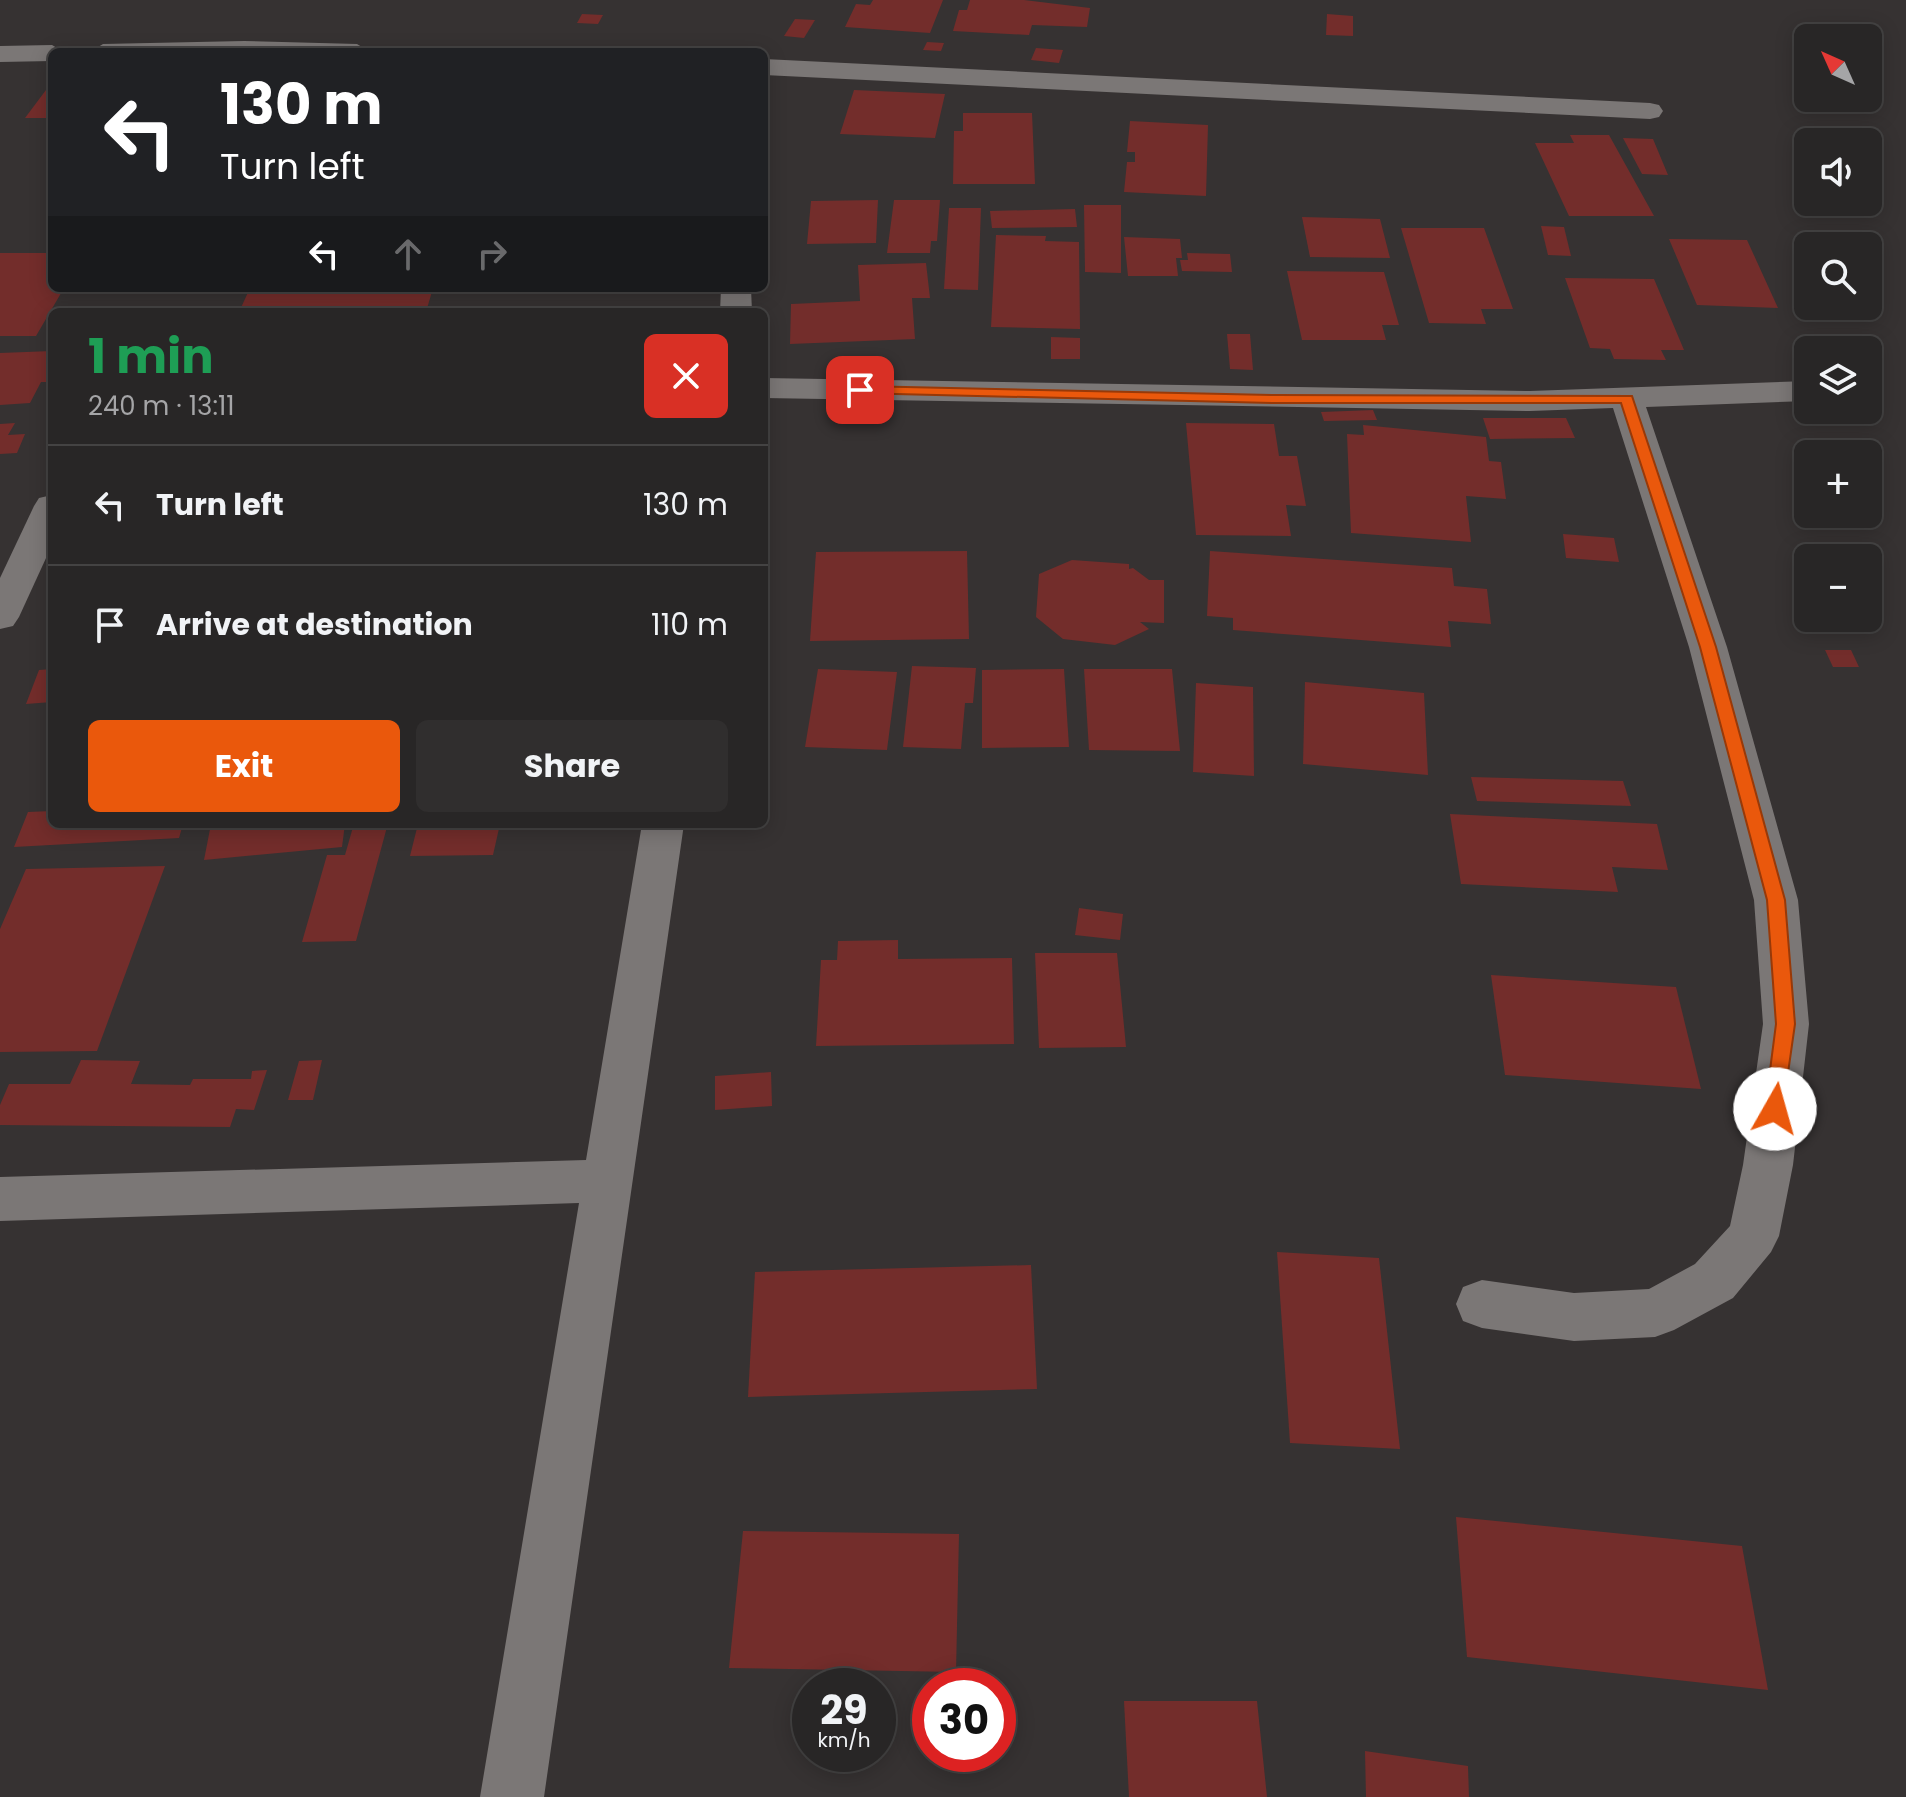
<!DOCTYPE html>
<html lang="en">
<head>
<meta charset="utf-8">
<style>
  :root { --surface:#282626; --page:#302e2e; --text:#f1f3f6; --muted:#a5a5a7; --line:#444343; --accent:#ea580c }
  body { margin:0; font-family:Poppins,sans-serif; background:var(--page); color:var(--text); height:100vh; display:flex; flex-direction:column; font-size:30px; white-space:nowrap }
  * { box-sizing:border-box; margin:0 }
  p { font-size:26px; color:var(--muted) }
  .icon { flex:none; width:44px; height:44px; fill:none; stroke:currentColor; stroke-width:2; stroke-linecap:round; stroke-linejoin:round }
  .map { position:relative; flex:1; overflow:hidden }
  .sheet { position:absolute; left:48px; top:308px; width:720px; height:520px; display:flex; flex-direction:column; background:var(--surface); border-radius:12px; box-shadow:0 4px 20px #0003,0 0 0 2px var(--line) }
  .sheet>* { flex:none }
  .top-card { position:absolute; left:48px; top:48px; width:720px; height:244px; border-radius:12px; box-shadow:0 4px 20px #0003,0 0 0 2px var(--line); background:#202124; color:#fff; overflow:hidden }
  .needle { width:52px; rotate:315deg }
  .buttons { position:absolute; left:1794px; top:24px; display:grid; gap:16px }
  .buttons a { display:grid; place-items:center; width:88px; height:88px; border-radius:12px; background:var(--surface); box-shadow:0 4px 20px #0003,0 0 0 2px var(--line); font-size:40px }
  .speed { position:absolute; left:792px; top:1668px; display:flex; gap:16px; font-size:40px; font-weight:700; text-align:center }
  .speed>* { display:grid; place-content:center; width:104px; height:104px; border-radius:50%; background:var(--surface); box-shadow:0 4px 20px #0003,0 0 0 2px var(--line); line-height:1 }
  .speed small { font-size:20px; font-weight:400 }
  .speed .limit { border:12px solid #d22; background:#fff; color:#111 }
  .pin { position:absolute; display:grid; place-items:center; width:68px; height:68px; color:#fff; margin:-34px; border-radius:16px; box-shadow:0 4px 12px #0006 }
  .me { position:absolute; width:88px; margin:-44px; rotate:7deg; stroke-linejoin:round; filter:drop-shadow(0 0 6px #0008) }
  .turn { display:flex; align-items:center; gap:28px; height:168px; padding:0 40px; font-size:36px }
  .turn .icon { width:104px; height:104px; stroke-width:2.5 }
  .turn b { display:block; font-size:56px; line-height:68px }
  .lanes { display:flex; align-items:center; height:76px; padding:0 40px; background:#0003; justify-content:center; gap:40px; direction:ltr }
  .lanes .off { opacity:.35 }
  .round { display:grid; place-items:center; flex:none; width:84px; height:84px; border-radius:12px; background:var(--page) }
  .summary { display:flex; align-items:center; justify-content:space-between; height:136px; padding:0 40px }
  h1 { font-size:48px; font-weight:700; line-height:60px; color:#1e9e55 }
  .primary-button { display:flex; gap:16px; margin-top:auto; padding:16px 40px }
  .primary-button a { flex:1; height:92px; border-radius:12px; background:var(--accent); color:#fff; font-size:32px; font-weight:700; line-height:92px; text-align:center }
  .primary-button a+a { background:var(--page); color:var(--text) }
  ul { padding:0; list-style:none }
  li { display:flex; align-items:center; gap:24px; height:120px; padding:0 40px; border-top:2px solid var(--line) }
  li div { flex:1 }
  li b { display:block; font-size:30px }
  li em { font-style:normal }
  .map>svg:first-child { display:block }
  .building { fill:#732d2b }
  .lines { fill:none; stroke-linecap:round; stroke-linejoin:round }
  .minor { fill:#7b7776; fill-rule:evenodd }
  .route { fill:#ea580c; stroke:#983908; stroke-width:2 }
</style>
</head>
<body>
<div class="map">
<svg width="1906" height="1797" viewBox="0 0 1906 1797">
  <rect width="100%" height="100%" fill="#363232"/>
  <g class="building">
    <path d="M873,0H943L930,33L845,27L856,4L870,5Z"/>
    <path d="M970,0H1024L1090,8L1087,27L1032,25L1029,35L953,31L959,10H967Z"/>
    <path d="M582,14L603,15L598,24L577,23Z"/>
    <path d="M1327,14L1353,16V36L1326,35Z"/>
    <path d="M795,19L815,20L804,38L784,36Z"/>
    <path d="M927,42L944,43L941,51L923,50Z"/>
    <path d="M1036,48L1063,50L1059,63L1031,60Z"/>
    <path d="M52,82V118H25Z"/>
    <path d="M854,90L945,94L935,138L840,134Z"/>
    <path d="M963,113H1032L1035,184H953L954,131H963Z"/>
    <path d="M1130,121L1208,125L1206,196L1124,192L1127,162H1135V152H1127Z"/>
    <path d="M1570,135H1609L1654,216H1569L1535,143H1574Z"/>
    <path d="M1623,138L1653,139L1668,175L1642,174Z"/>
    <path d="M878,200L876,243L807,244L811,201Z"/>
    <path d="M894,200H940L937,241H931L930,253H887Z"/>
    <path d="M1084,205H1121V273L1085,272Z"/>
    <path d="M949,208H981L978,290L944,289Z"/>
    <path d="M1075,209L1077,227L992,228L990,211Z"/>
    <path d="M1302,217L1380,219L1390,258L1310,257Z"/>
    <path d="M1541,226L1564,227L1571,256L1548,255Z"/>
    <path d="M1401,228H1484L1513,309H1481L1486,324L1429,323Z"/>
    <path d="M996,235L1046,236L1045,241L1079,242L1080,329L991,327Z"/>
    <path d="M1124,237L1180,239L1182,258H1176L1178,276H1128Z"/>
    <path d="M1669,239L1747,240L1778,308L1697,305Z"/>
    <path d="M0,253H52V288H64L36,336H0Z"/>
    <path d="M1187,253L1230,254L1232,272L1182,271L1180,260H1188Z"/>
    <path d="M926,263L930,298H912L915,339L790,344L791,304L860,301L858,265Z"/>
    <path d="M1287,271L1384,272L1399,325H1382L1386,340H1302Z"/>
    <path d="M1565,278L1654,279L1684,350H1661L1666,360L1614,359L1610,349L1590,348Z"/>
    <path d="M250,288H433L426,312H239Z"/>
    <path d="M1227,334H1250L1253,370L1230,369Z"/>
    <path d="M1051,337L1080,338V359H1051Z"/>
    <path d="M52,351V382H41L30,403L0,405V353Z"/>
    <path d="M1373,410L1377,420L1324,421L1321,412Z"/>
    <path d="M1483,418H1566L1575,438L1490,439Z"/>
    <path d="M15,423L8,435L25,434L17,453L0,454V424Z"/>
    <path d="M1186,423L1274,424L1279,456H1297L1306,506L1286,505L1291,536L1196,535Z"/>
    <path d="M1363,425L1486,437L1489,461L1501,462L1506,499L1466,496L1471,542L1351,533L1347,434L1364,435Z"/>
    <path d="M1563,534L1614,538L1619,562L1566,558Z"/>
    <path d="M967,551L969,639L810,641L816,552Z"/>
    <path d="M1210,551L1452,568L1454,586L1487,589L1491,624L1448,621L1451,647L1233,630V618L1207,616Z"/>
    <path d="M1072,560L1129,564V569L1133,568L1149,580H1164V623L1140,622L1149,629L1115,645L1063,639L1036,617L1039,574Z"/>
    <path d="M1825,650H1851L1859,667H1833Z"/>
    <path d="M912,666L976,668L973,703H965L961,749L903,747Z"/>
    <path d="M52,669V702L26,704L39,670Z"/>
    <path d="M818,669L897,672L887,750L805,747Z"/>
    <path d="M1064,669L1069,747L982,748V670Z"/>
    <path d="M1084,669H1172L1180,751L1089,750Z"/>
    <path d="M1305,682L1424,693L1428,775L1303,764Z"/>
    <path d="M1196,683L1253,687L1254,776L1193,772Z"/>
    <path d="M1471,777L1623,781L1631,806L1477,801Z"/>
    <path d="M52,811V824H183L179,838L14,847L28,812Z"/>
    <path d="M1450,814L1657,824L1668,870L1612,867L1618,892L1461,884Z"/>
    <path d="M211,824H345L342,847L204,860Z"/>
    <path d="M418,824H500L493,855L410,856Z"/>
    <path d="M353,827H387L356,941L302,942L327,855H345Z"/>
    <path d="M165,866L97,1051L0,1052V929L26,869Z"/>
    <path d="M1079,908L1123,914L1120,940L1075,935Z"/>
    <path d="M898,940V959L1012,958L1014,1044L816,1046L821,960H837L838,941Z"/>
    <path d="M1035,953H1117L1126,1047L1039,1048Z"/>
    <path d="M1491,975L1676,987L1701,1089L1505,1075Z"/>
    <path d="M81,1060L140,1061L131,1084L190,1085L193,1079H251L252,1071L267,1070L254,1110L236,1109L230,1127L0,1125V1105L9,1084H70Z"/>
    <path d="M322,1060L313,1100H288L299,1061Z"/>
    <path d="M771,1072L772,1106L715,1110V1076Z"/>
    <path d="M1277,1252L1379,1258L1400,1449L1290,1443Z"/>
    <path d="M1031,1265L1037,1389L748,1397L755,1272Z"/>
    <path d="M1456,1517L1742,1546L1768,1690L1467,1657Z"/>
    <path d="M743,1531L959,1534L956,1672L729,1668Z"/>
    <path d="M1124,1701H1257L1267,1797H1129Z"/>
    <path d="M1365,1751L1468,1766L1469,1797H1366Z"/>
  </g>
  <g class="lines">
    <g class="minor">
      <path d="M244,41L357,44L370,52H90L103,44Z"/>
      <path d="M52,45L64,52H52V61L0,62V46Z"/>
      <path d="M764,59L1650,103L1659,105L1663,111L1659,117L1650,119L764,75Z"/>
      <path d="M721,288H751L752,312H720Z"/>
      <path d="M764,378L1530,391L1808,381V401L1646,407L1727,647L1798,900L1809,1024L1793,1165L1779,1236L1771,1252L1733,1298L1674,1330L1655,1337L1574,1341L1482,1328L1463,1321L1456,1304L1463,1287L1482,1280L1574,1293L1649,1289L1695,1264L1730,1226L1743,1165L1763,1024L1754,900L1689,647L1613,408L1530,411L764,398Z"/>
      <path d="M52,495V545L19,617L13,626L0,629V578L34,506L39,498Z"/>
      <path d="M642,824H684L544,1797H480L579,1203L0,1221V1177L586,1160Z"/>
    </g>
  </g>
  <path class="route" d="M860,386L1275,395L1632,396L1716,647L1785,900L1795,1024L1782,1115L1775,1117L1765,1109L1776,1024L1767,900L1700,647L1621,403H1275L855,393V388Z"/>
</svg>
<div class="buttons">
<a><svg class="needle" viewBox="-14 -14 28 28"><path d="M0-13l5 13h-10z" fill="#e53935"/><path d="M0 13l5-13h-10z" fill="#a5a5a7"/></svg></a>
<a><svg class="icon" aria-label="sound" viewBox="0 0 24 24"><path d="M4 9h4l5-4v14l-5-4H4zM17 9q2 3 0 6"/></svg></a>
<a><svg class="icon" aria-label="search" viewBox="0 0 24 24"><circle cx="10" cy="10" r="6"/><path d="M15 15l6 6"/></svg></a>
<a><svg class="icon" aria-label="layers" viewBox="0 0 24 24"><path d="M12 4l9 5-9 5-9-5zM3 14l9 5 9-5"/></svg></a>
<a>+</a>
<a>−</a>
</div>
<div class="speed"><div>29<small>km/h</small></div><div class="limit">30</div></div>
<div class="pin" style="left:860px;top:390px;background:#d93025"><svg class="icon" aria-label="arrive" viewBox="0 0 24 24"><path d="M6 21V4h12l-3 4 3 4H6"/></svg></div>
<svg class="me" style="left:1775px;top:1109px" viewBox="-20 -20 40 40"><circle r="19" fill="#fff"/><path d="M0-13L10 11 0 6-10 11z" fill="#ea580c"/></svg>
<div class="top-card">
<div class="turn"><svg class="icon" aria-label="left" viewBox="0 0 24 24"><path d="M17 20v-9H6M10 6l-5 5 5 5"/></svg><div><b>130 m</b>Turn left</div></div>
<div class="lanes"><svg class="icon" aria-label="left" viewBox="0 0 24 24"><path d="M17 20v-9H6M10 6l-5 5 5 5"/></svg><svg class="icon off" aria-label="ahead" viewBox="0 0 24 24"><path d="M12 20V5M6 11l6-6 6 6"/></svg><svg class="icon off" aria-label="right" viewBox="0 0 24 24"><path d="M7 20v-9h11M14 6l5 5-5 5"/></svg></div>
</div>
<section class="sheet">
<div class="summary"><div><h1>1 min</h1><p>240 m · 13:11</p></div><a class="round" style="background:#d93025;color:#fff"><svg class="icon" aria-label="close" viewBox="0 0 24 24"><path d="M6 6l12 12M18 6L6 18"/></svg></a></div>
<ul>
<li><svg class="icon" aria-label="left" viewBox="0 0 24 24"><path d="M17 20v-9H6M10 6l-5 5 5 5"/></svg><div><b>Turn left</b></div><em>130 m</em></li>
<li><svg class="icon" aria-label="arrive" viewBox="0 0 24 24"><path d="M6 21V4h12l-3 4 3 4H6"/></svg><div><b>Arrive at destination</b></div><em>110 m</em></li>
</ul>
<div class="primary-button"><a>Exit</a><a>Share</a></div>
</section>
</div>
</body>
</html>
